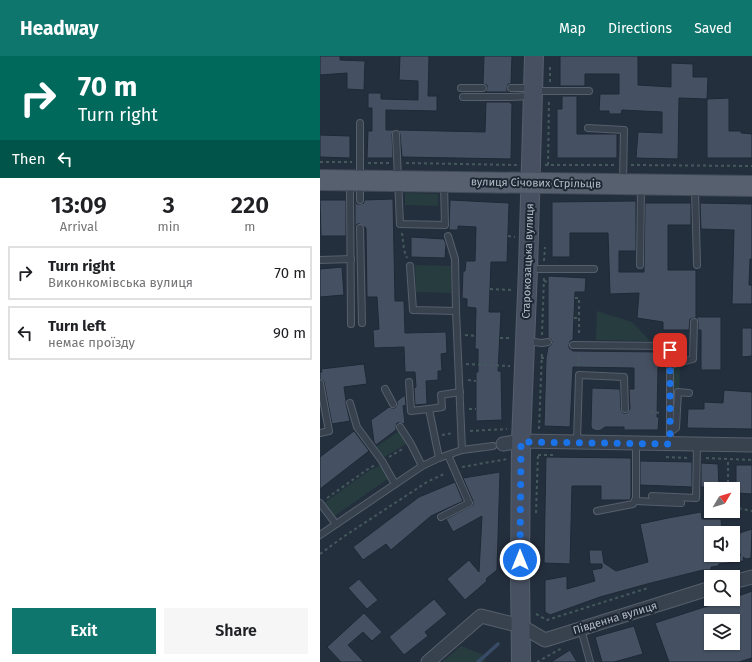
<!DOCTYPE html>
<html lang="en">
<head>
<meta charset="utf-8">
<style>
  :root { --surface:#fff; --page:#f6f6f6; --text:#202124; --muted:#757577; --line:#e0e0e0; --accent:#0f766e }
  body { margin:0; font-family:"Fira Sans",sans-serif; background:var(--page); color:var(--text); height:100vh; display:flex; flex-direction:column; font-size:15px; white-space:nowrap }
  * { box-sizing:border-box; margin:0 }
  p { font-size:13px; color:var(--muted) }
  .icon { flex:none; width:22px; height:22px; fill:none; stroke:currentColor; stroke-width:2; stroke-linecap:round; stroke-linejoin:round }
  .map { position:relative; flex:1; overflow:hidden }
  .side { display:flex; flex-direction:column; background:var(--surface); width:320px }
  .side>* { flex:none }
  .guide { background:#00695c; color:#fff; overflow:hidden }
  .needle { width:26px; rotate:52deg }
  .controls { position:absolute; left:384px; top:426px; display:grid; gap:8px }
  .controls a { display:grid; place-items:center; width:36px; height:36px; border-radius:0px; background:var(--surface); box-shadow:0 1px 3px #0004; font-size:20px }
  .pin { position:absolute; display:grid; place-items:center; width:34px; height:34px; color:#fff; margin:-17px; border-radius:8px; box-shadow:0 2px 6px #0006 }
  .me { position:absolute; width:44px; margin:-22px; rotate:0deg; stroke-linejoin:round; filter:drop-shadow(0 0 3px #0008) }
  .turn { display:flex; align-items:center; gap:14px; height:84px; padding:0 12px; font-size:18px }
  .turn .icon { width:52px; height:52px; stroke-width:2.5 }
  .turn b { display:block; font-size:28px; line-height:34px }
  .then { display:flex; align-items:center; height:38px; padding:0 12px; background:#0003; gap:8px; font-size:15px }
  .eta { display:flex; justify-content:space-evenly; align-items:center; height:68px; text-align:center }
  .eta b { font-size:24px; font-weight:600; line-height:28px }
  .primary-button { display:flex; gap:8px; margin-top:auto; padding:8px 12px }
  .primary-button a { flex:1; height:46px; border-radius:0px; background:var(--accent); color:#fff; font-size:16px; font-weight:600; line-height:46px; text-align:center }
  .primary-button a+a { background:var(--page); color:var(--text) }
  ul { padding:0; list-style:none }
  li { display:flex; align-items:center; gap:12px; height:54px; margin:0 8px 6px; padding:0 4px; border:2px solid var(--line); border-radius:0px }
  li div { flex:1 }
  li b { display:block; font-size:15px }
  li em { font-style:normal }
  header { display:flex; align-items:center; gap:24px; box-sizing:border-box; height:56px; padding:0 20px; background:var(--accent); color:#fff }
  header strong { font-size:19px }
  nav { display:flex; gap:22px; margin-inline-start:auto; font-size:14px }
  main { display:flex; flex:1; min-height:0 }
  .map>svg:first-child { display:block }
  .green { fill:#263c3f }
  .lines { fill:none; stroke-linecap:round; stroke-linejoin:round }
  .stream { stroke:#394c67; stroke-width:3.5 }
  .building { fill:#455162; stroke:#1f2835; fill-rule:evenodd }
  .lane-casing { stroke:#565f6c; stroke-width:8 }
  .street-casing { stroke:#565f6c; stroke-width:15 }
  .secondary-casing { stroke:#565f6c; stroke-width:20 }
  .primary-casing { stroke:#414a57; stroke-width:22 }
  .path { stroke:#44595c; stroke-width:2; stroke-dasharray:3 3; stroke-linecap:butt }
  .lane { stroke:#38414e; stroke-width:6 }
  .street { stroke:#38414e; stroke-width:13 }
  .secondary { stroke:#465061; stroke-width:18 }
  .primary { stroke:#56606e; stroke-width:20 }
  .route { stroke:#1a73e8; stroke-width:7; stroke-dasharray:0 12.6 }
  .labels { text-anchor:middle; dominant-baseline:central; stroke-width:4; stroke-linejoin:round; paint-order:stroke }
  .street-label { font-size:11px; fill:#b4bcc9; stroke:#1d2633 }
</style>
</head>
<body>
<header>
<strong>Headway</strong>
<nav><a>Map</a><a>Directions</a><a>Saved</a></nav>
</header>
<main>
<section class="side">
<div class="guide">
<div class="turn"><svg class="icon" aria-label="right" viewBox="0 0 24 24"><path d="M7 20v-9h11M14 6l5 5-5 5"/></svg><div><b>70 m</b>Turn right</div></div>
<div class="then">Then<svg class="icon" aria-label="left" viewBox="0 0 24 24"><path d="M17 20v-9H6M10 6l-5 5 5 5"/></svg></div>
</div>
<div class="eta">
<div><b>13:09</b><p>Arrival</p></div>
<div><b>3</b><p>min</p></div>
<div><b>220</b><p>m</p></div>
</div>
<ul>
<li><svg class="icon" aria-label="right" viewBox="0 0 24 24"><path d="M7 20v-9h11M14 6l5 5-5 5"/></svg><div><b>Turn right</b><p>Виконкомівська вулиця</p></div><em>70 m</em></li>
<li><svg class="icon" aria-label="left" viewBox="0 0 24 24"><path d="M17 20v-9H6M10 6l-5 5 5 5"/></svg><div><b>Turn left</b><p>немає проїзду</p></div><em>90 m</em></li>
</ul>
<div class="primary-button"><a>Exit</a><a>Share</a></div>
</section>
<div class="map">
<svg width="432" height="606" viewBox="0 0 432 606">
  <rect width="100%" height="100%" fill="#242f3e"/>
  <g class="green">
    <path d="M85,137L118,138V150L85,149Z"/>
    <path d="M95,209L131,210V237L96,236Z"/>
    <path d="M277,255L312,266L330,285L276,284Z"/>
    <path d="M360,307C359,325 362,349 351,362V310Z"/>
    <path d="M79,375L86,388L64,401L56,391Z"/>
    <path d="M62,409L69,422L13,461L4,447L50,414Z"/>
    <path d="M141,590L166,600L164,606H122Z"/>
  </g>
  <g class="lines">
    <path class="stream" d="M158,606L178,588"/>
  </g>
  <g class="building">
    <path d="M0,0H20V4L45,5L44,34L27,33V17L0,19Z"/>
    <path d="M80,0H109L108,40H117V55L66,54V74H75L72,78L73,102H47L48,75H52V52H48V37H61V43L98,44V25L79,24Z"/>
    <path d="M164,0H192L191,28H188L187,32V35L191,36H163H166L167,32V29L163,28Z"/>
    <path d="M240,0H318V29L351,31V7L373,8V21H388L387,43L359,42L358,103L316,102L318,76L342,77V56L302,54L301,58H289V55H279L280,38H299V18H265V30H240Z"/>
    <path d="M242,40H257V78H297V102H237V53H242Z"/>
    <path d="M409,42V75H421V77L432,78V102H387V43Z"/>
    <path d="M166,46H191L190,47H192L191,103L82,101L80,78L78,74L165,76Z"/>
    <path d="M0,79L30,80V102L0,101Z"/>
    <path d="M73,143L75,245H84L85,277L126,276L127,297L121,298L122,315H118V324L106,325L107,348L95,349L94,332L96,331L95,316H85L84,291L54,292L53,274L59,273L57,241H47L46,172L40,168H37L35,172V144L37,148H40L44,147V144Z"/>
    <path d="M0,144H26V180H1Z"/>
    <path d="M130,144L189,147L187,206H171L170,233L169,256H181L178,315H181L182,364L156,365V316H158V293H155L156,252L147,251V243L142,242L143,215H145L146,205H155L156,171L138,170V174H129Z"/>
    <path d="M316,145V195H299V216H324L325,147H371V169H348V214H376V261H401V314H381V274H378V266L377,262H374L370,263L369,274H343V266L317,262L319,237L290,238L288,177H250V201H232V146Z"/>
    <path d="M380,147L432,148V203H430L429,229H432V248H412L414,174L381,173Z"/>
    <path d="M91,181L124,183L126,188L125,202L91,201Z"/>
    <path d="M22,211L24,239L0,241V213Z"/>
    <path d="M228,220L266,222L265,236H255L253,284L250,285L249,289V292L253,295L340,296V311H338L337,361H339L338,374H304V371H285L281,374L277,375L272,373L271,370L272,332L300,333L301,354L303,357H307L310,353L309,333H314V312L253,311L250,371L224,370L226,302L228,291L231,289L232,286L231,283L228,282Z"/>
    <path d="M422,272H432V300L422,301Z"/>
    <path d="M44,308L47,328L24,331L26,345V348L30,365L12,368L4,326L3,324L0,323V316H2L1,313Z"/>
    <path d="M404,334L432,336V373L367,372L368,353H384V346L403,347Z"/>
    <path d="M85,339L86,349L83,350L85,367L83,368L80,367H77L76,371V374L56,389L54,386L51,364L69,351L72,352H75L77,349V345Z"/>
    <path d="M34,375L49,395L0,433V401Z"/>
    <path d="M226,401L311,402V441L310,444H281V430H252L250,508L224,507Z"/>
    <path d="M320,405L372,406V431L320,429Z"/>
    <path d="M381,407L398,408L399,433H386V431H381Z"/>
    <path d="M416,409H432V438L416,437Z"/>
    <path d="M180,416L177,514L166,523L167,525L145,544L127,523L149,504L159,516L162,460L133,476L126,463L153,449V445L143,422Z"/>
    <path d="M135,426L143,445L111,460L71,494L66,488L43,504L33,491L99,441Z"/>
    <path d="M381,456L382,463H401L402,477H391V499H421L413,492V483L416,482V478L432,473L431,502L426,503L423,501L424,505L399,508L398,510L391,511V514H383L327,528L280,541L230,559L225,556V524L247,520V533L275,525L272,514L282,512V508H270L269,494H282L284,507L296,515L328,506L320,468L348,462Z"/>
    <path d="M39,523L58,544L47,553L28,532Z"/>
    <path d="M432,535V602L419,606H349L335,567L409,543H413V542ZM391,565H413V587H391Z"/>
    <path d="M114,543L127,558L105,576L108,580L84,599L69,581Z"/>
    <path d="M44,557L62,576L52,585L43,576L28,589L44,606H21L7,591Z"/>
    <path d="M314,570L323,598L294,606H282L275,581Z"/>
    <path d="M250,594L257,606H231Z"/>
  </g>
  <g class="lines">
    <defs>
      <g id="lane">
        <path d="M141,32H163"/>
        <path d="M191,32H211"/>
        <path d="M214,35H269"/>
        <path d="M143,41H191L211,40"/>
        <path d="M268,72L304,74L303,126"/>
        <path d="M76,78L80,168L125,169L124,129"/>
        <path d="M30,128L31,268"/>
        <path d="M375,133L377,209"/>
        <path d="M40,144V67"/>
        <path d="M40,172L42,267"/>
        <path d="M128,180L135,203L136,255"/>
        <path d="M0,204L31,203"/>
        <path d="M320,209L321,132"/>
        <path d="M90,210L93,254L136,255L142,394"/>
        <path d="M210,213H274"/>
        <path d="M206,285L222,287L228,286"/>
        <path d="M253,289L350,290V388"/>
        <path d="M350,309L373,303L374,266"/>
        <path d="M89,326L91,355L109,353"/>
        <path d="M0,327L9,375L0,377"/>
        <path d="M65,333L73,348"/>
        <path d="M30,347L37,371L62,405L75,428"/>
        <path d="M80,371L91,388L102,410"/>
        <path d="M350,376L356,372L358,336L369,337"/>
        <path d="M257,386L259,319L304,321L305,353"/>
        <path d="M119,402L109,353L122,351L121,339L140,336"/>
        <path d="M332,440L376,442L377,388"/>
        <path d="M315,445L361,447"/>
        <path d="M0,447L16,468"/>
        <path d="M277,455L313,448L316,442V387"/>
        <path d="M121,461L149,447L128,399"/>
        <path d="M0,479L102,410L119,402L142,394L173,390"/>
        <path d="M261,573L270,606"/>
      </g>
      <g id="street">
        <path d="M183,388L201,385L432,389"/>
        <path d="M413,526L432,521"/>
        <path d="M108,606L161,560L201,570L225,584L391,532"/>
      </g>
      <path id="secondary" d="M201,606L200,519L201,385L208,213L214,0"/>
      <path id="primary" d="M0,124L432,130"/>
    </defs>
    <use href="#lane" class="lane-casing"/>
    <use href="#street" class="street-casing"/>
    <use href="#secondary" class="secondary-casing"/>
    <use href="#primary" class="primary-casing"/>
    <g class="path">
      <path d="M230,26V9"/>
      <path d="M0,106H32"/>
      <path d="M48,107H70"/>
      <path d="M86,107L196,109V107"/>
      <path d="M225,109H295"/>
      <path d="M228,109L229,43"/>
      <path d="M311,109L432,110"/>
      <path d="M82,177L84,194L87,202"/>
      <path d="M188,180L195,181"/>
      <path d="M224,205L225,191"/>
      <path d="M224,225L228,226"/>
      <path d="M170,233L193,234"/>
      <path d="M255,242H259V280"/>
      <path d="M254,262H259"/>
      <path d="M145,279L156,280"/>
      <path d="M222,279L224,221"/>
      <path d="M180,282H190"/>
      <path d="M221,302H226"/>
      <path d="M146,308L190,310"/>
      <path d="M258,310L259,297"/>
      <path d="M148,324L156,325"/>
      <path d="M149,353H156"/>
      <path d="M330,356L341,357"/>
      <path d="M219,373L222,295"/>
      <path d="M150,375L187,373"/>
      <path d="M122,379L133,377"/>
      <path d="M218,399H235"/>
      <path d="M69,401L84,392"/>
      <path d="M346,401L369,402"/>
      <path d="M386,402L432,404"/>
      <path d="M142,411L187,403"/>
      <path d="M408,433V403"/>
      <path d="M7,442L48,413L55,409"/>
      <path d="M413,451L432,455"/>
      <path d="M216,457L218,397"/>
      <path d="M0,498L23,481L107,426L126,417"/>
      <path d="M216,558L227,564L328,532"/>
      <path d="M217,606L242,592"/>
    </g>
    <use href="#lane" class="lane"/>
    <use href="#street" class="street"/>
    <use href="#secondary" class="secondary"/>
    <use href="#primary" class="primary"/>
  </g>
  <g class="lines">
    <path class="route" d="M200,504L201,386L350,388V294"/>
  </g>
  <g class="labels">
    <g class="street-label">
      <text transform="translate(216 127) rotate(1)">вулиця Січових Стрільців</text>
      <text transform="translate(208 205) rotate(-88)">Старокозацька вулиця</text>
      <text transform="translate(295 562) rotate(-17)">Південна вулиця</text>
    </g>
  </g>
</svg>
<div class="controls">
<a><svg class="needle" viewBox="-14 -14 28 28"><path d="M0-13l5 13h-10z" fill="#e53935"/><path d="M0 13l5-13h-10z" fill="#757577"/></svg></a>
<a><svg class="icon" aria-label="sound" viewBox="0 0 24 24"><path d="M4 9h4l5-4v14l-5-4H4zM17 9q2 3 0 6"/></svg></a>
<a><svg class="icon" aria-label="search" viewBox="0 0 24 24"><circle cx="10" cy="10" r="6"/><path d="M15 15l6 6"/></svg></a>
<a><svg class="icon" aria-label="layers" viewBox="0 0 24 24"><path d="M12 4l9 5-9 5-9-5zM3 14l9 5 9-5"/></svg></a>
</div>
<div class="pin" style="left:350px;top:294px;background:#d93025"><svg class="icon" aria-label="arrive" viewBox="0 0 24 24"><path d="M6 21V4h12l-3 4 3 4H6"/></svg></div>
<svg class="me" style="left:200px;top:504px" viewBox="-20 -20 40 40"><circle r="17" fill="#1a73e8" stroke="#fff" stroke-width="3"/><path d="M0-11L8 9 0 5-8 9z" fill="#fff"/></svg>
</div>
</main>
</body>
</html>
